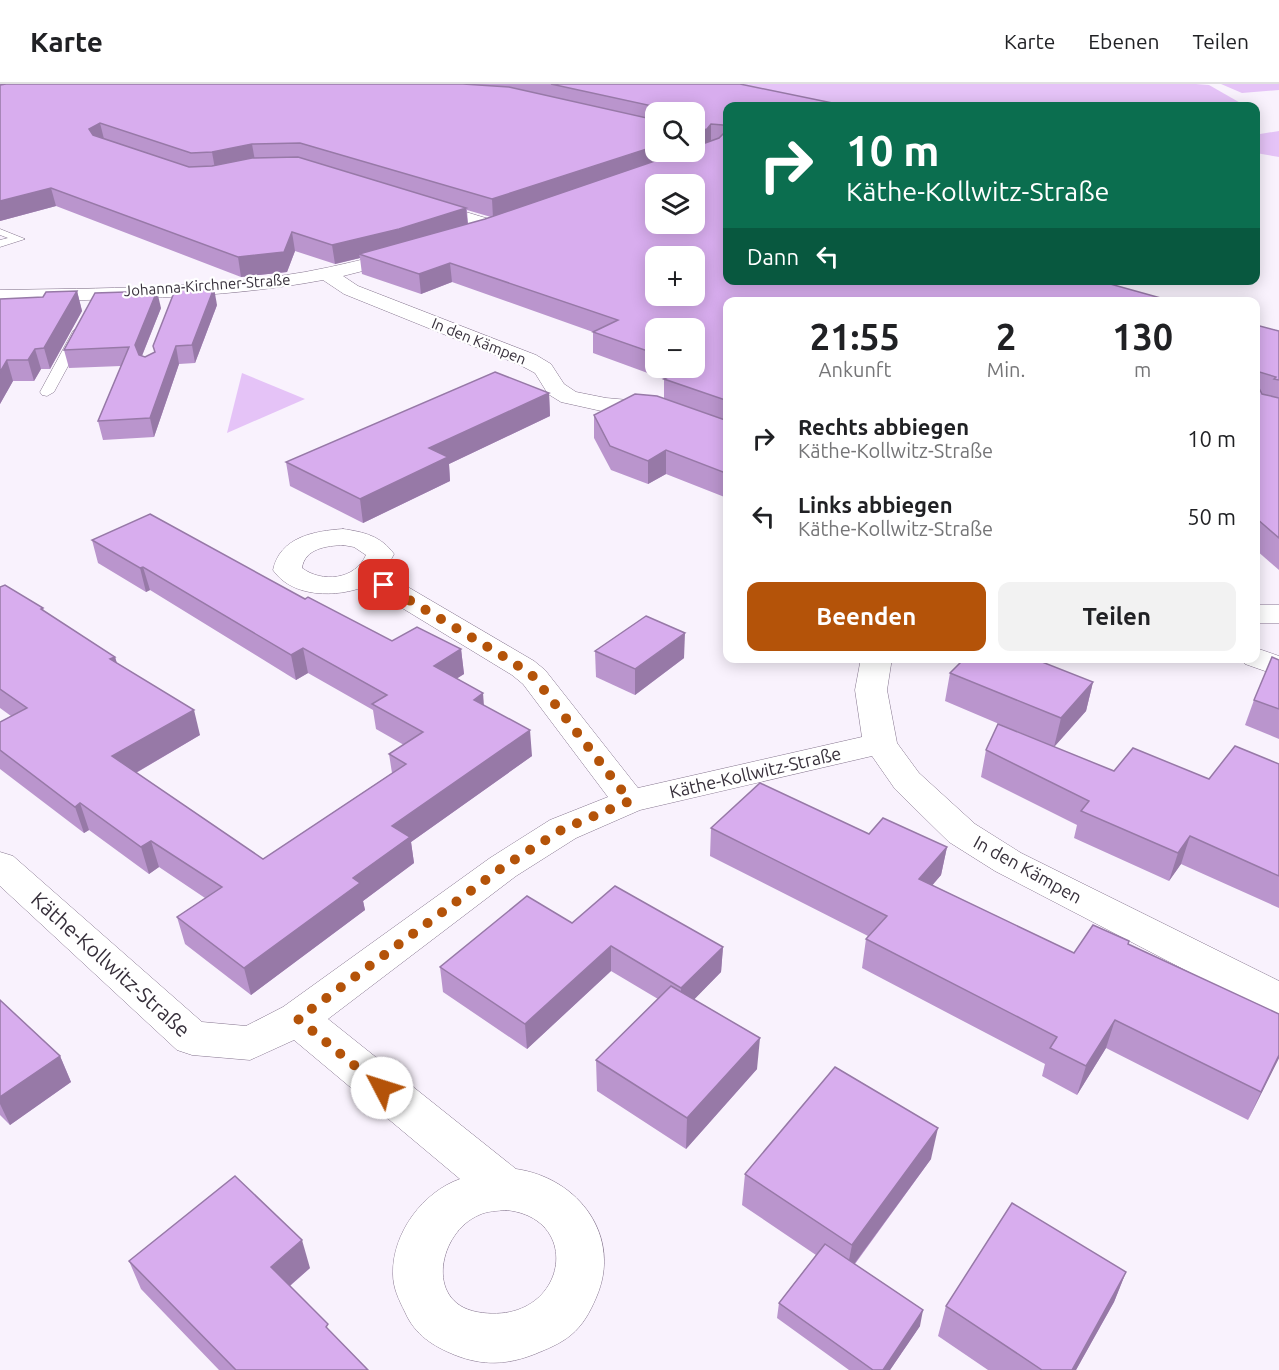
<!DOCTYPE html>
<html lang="de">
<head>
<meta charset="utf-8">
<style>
  :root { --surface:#fff; --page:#f2f2f2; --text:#202124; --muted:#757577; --line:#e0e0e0; --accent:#b45309 }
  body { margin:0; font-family:Ubuntu,sans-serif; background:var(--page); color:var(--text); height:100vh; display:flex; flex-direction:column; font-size:22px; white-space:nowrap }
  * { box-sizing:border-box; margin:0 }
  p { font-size:20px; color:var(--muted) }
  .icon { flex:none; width:33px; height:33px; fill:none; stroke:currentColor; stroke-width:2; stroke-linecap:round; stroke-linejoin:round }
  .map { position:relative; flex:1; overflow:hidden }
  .details { position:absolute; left:723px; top:213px; width:537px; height:366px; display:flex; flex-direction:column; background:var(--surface); border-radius:12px; box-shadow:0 3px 15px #0003 }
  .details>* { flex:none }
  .banner { position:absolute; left:723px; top:18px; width:537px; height:183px; border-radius:12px; box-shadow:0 3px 15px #0003; background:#0b6e4f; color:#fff; overflow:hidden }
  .tools { position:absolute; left:645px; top:18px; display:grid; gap:12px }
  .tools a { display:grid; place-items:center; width:60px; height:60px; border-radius:12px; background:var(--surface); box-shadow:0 3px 15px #0003; font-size:30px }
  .pin { position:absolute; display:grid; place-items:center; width:51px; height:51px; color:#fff; margin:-26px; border-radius:12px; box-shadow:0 3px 9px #0006 }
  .me { position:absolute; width:66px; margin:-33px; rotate:310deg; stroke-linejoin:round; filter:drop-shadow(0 0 4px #0008) }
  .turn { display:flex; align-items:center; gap:21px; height:126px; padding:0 24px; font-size:27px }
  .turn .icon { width:78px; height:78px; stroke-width:2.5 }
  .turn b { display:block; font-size:42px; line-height:51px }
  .then { display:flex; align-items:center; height:57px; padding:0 24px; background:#0003; gap:12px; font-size:22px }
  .eta { display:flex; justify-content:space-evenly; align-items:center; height:102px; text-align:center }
  .eta b { font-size:36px; font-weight:700; line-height:42px }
  .action { display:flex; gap:12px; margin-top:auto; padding:12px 24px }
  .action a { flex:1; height:69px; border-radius:12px; background:var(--accent); color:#fff; font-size:24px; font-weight:700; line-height:69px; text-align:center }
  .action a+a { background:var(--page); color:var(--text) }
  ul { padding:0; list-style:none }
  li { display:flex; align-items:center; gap:18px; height:78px; padding:0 24px }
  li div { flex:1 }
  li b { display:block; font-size:22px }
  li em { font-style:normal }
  header { display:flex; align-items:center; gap:36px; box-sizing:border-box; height:84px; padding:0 30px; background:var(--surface); border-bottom:2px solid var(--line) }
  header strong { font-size:28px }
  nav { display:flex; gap:33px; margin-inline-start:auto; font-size:21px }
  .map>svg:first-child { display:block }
  .green { fill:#e5c3f7 }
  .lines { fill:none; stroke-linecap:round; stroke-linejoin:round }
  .service-casing { stroke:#85758e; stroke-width:1 }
  .minor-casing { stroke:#85758e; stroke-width:1 }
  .service { fill:#fff; fill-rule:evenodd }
  .minor { fill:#fff; fill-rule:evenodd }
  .wall { fill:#ba95cd; fill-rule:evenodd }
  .shaded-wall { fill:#9779a7 }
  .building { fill:#d8adee; stroke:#9779a7; stroke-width:1.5; fill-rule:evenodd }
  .route { stroke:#b45309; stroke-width:10; stroke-dasharray:0 18 }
  .labels { text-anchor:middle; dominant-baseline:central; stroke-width:4.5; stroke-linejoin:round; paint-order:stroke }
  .far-street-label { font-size:15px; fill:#37303b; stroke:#fff }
  .street-label { font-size:18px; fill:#37303b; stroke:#fff }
  .near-street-label { font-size:21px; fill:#37303b; stroke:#fff }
</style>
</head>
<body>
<header>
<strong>Karte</strong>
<nav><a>Karte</a><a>Ebenen</a><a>Teilen</a></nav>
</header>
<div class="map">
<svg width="1279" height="1286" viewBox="0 0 1279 1286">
  <rect width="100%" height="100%" fill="#f9f2fd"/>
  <g class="green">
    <path d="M698,0H1196L1209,1L1244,21L802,22Z"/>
    <path d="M1221,0H1279V6L1242,9Z"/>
    <path d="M1279,47V73L1256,69L1260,50Z"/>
    <path d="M242,289L305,315L227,349Z"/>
  </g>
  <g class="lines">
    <defs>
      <g id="service">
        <path d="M0,145L25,155L0,163V156L8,154L0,151Z"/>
        <path d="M80,243L87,247L54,308L47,312L42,311L40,308L73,247Z"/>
      </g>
      <g id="minor">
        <path d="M426,116L499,138L502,142L499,146L493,147L420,125L418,121L420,117Z"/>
        <path d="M403,165L410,167L412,171L410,175L343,192L358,202L536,271L551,280L564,300L576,308L606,314L662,319L728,343V359L657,332L606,328L561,318L548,310L535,289L520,281L344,210L323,196C217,216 108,215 0,218V206C101,204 205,205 305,188C338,182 370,174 403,165Z"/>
        <path d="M343,445C364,448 381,452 394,470L384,489L534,577L545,586L638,704L862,653L855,606L861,574H892L887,606L897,659L919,689L975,740L1021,769L1279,897V932L1264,927L995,787L949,758L895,705L872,672L640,726L576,754L516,792L328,935L516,1085C579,1094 623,1153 596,1214C590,1228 583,1241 571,1251C560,1260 547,1265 535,1270C507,1281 483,1282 455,1271C433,1262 415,1251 405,1228C399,1216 393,1204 393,1190C392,1149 423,1108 460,1095L294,956L250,976L192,971L177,966L0,802V768L13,772L202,938L246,942L283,923L490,774L550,736L608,713L523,600L512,591L366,502C337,514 292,514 273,486C280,453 314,447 343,445ZM343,461L354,463L366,471C355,496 322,499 302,484C305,464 327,462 343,461ZM506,1126C587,1134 565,1244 477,1228C424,1218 439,1148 479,1131C487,1127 497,1127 506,1126Z"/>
        <rect x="1256" y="521" width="23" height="18"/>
        <path d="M1256,564L1279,572V592L1245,580L1242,574H1256Z"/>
      </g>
    </defs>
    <use href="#service" class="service-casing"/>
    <use href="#minor" class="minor-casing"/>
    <use href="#service" class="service"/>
    <use href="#minor" class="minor"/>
  </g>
  <g class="wall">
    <path d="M0,0H740L728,196H847L838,200H858V196H898V200H905L898,196H1096L728,218L727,414L666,390L648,400L611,386L594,354V331L664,314V295L593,269V248L452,198L421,210L362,190L360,174L335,180L295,167L287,188L241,193L56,122L0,137ZM656,28H694L656,68ZM467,126L491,133L468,140ZM656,244L694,284H656Z"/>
    <path d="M77,207L82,227L50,285H41L34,297H13L0,320V215L43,213Z"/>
    <path d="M217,221L195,279L179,280L154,353L103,356L98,337L121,282L69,284L64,266L161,224L142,272L145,273L155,268Z"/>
    <path d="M1256,241L1279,247V486L1256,466Z"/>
    <path d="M549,309L550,332L449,380L450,397L363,439L290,402L286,378Z"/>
    <path d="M92,456L305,515L392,557L461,565L464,590L456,595L484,621L532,672L411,758L414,779L363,817L365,826L251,911L185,860L177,833L205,814L159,783L149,790L89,746L84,749L0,685V638L11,632L0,624V503L43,524L44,528L115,573L117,579L200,651L136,689L263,775L392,689L389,670L404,661L376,645L373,626L308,589L296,596L150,506L146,508L98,479Z"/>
    <path d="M595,567L684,574L635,611L596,593Z"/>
    <path d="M1279,576V655L1245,641L1254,616Z"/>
    <path d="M950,589L1093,598L1086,627L1054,663L1114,687L1209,695L1279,680V824L1181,780L1169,797L1074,754L1077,741L981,693L986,666L1030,653L945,617Z"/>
    <path d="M711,744L869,750L947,763L941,791L932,801L1074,869L1128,860L1279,930V974L1248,1036L1106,964L1077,1011L1042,992L1045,980L862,884L866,855L868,852L710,772Z"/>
    <path d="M572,839L723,863L721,888L694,915L757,985L686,1065L597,1007L596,976L658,915L611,887L527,965L443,908L440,883Z"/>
    <path d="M0,916L60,972L71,998L10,1041L0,1031Z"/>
    <path d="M931,1075L855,1180L920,1242L890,1286H849L777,1234L779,1219L816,1171L742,1121L745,1090Z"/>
    <path d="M129,1177L310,1184L290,1202L330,1247L368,1286H219L141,1205Z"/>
    <path d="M1126,1188L1114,1218L1076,1286H988L938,1252L946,1222Z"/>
  </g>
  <g class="shaded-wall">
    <path d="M100,39L104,55L93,62L89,45Z"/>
    <path d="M711,40V57L707,61L694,65V49Z"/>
    <path d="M252,60L255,77L215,85L212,68Z"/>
    <path d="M656,62V68H688L493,134L492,115Z"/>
    <path d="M51,104L56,122L0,137V117Z"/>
    <path d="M466,124L468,142L359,170L360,174L335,180L332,161Z"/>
    <path d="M292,148L295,167L287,188L241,193L238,173Z"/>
    <path d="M450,179L452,198L421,210L419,190Z"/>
    <path d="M833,196H847L836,201Z"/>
    <path d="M214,204L217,221L195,279L192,261Z"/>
    <path d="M77,207L82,227L50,285L44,264Z"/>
    <path d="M157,207L161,224L139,279L135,261Z"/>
    <path d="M176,262L179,280L154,353L150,334Z"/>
    <path d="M35,265L41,285L34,297L28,276Z"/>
    <path d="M7,276L13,297L0,320V288Z"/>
    <path d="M549,309L550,332L449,380L450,397L363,439L360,415L429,364Z"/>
    <path d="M666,366V390L648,400V377Z"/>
    <path d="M143,483L150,506L146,508L140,484Z"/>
    <path d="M685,549L684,574L635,611V585Z"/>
    <path d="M303,564L308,589L296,596L291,571Z"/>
    <path d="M461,565L464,590L437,607L434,582Z"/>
    <path d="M115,573L122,598L110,575Z"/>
    <path d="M1093,598L1086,627L1054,663L1061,634Z"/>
    <path d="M483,609L485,635L474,616Z"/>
    <path d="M194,626L200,651L120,698L112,672Z"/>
    <path d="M530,646L532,672L411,758L414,779L363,817L365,826L251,911L244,884L353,794L392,742Z"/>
    <path d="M80,719L89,746L84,749L75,723Z"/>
    <path d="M1190,752L1181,780L1169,797L1178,769Z"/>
    <path d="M151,757L159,783L149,790L141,763Z"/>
    <path d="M947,763L941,791L914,823L919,795Z"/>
    <path d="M611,862V887L527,965L525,940Z"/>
    <path d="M723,863L721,888L681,929V904Z"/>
    <path d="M1115,936L1106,964L1077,1011L1086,982Z"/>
    <path d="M760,954L757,985L686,1065L687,1034Z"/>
    <path d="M1279,971V974L1248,1036L1261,1008Z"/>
    <path d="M60,972L71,998L10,1041L0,1020V1013Z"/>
    <path d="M938,1044L931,1075L846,1191L852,1161Z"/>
    <path d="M302,1156L310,1184L279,1211L271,1183Z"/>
    <path d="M1126,1188L1114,1218L1076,1286H1072Z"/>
    <path d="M923,1226L920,1242L890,1286H883Z"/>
  </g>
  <g class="building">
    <path d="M6,0H463L509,3L656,36V62L492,115L300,59L252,60L212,68L191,69L100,39L89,45L93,51L189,83L212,82L252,74L298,73L466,124L399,145L332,161L292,148L284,168L238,173L51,104L0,117V1Z"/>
    <path d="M551,0H740L847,22H728V196H835L838,200H861L863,198L862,196H897L896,198L898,200H919L922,196H1096L1175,218H728V317L664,295L686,284H694V244H656V270L593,248L618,236L450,179L419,190L359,170L485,135L681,68H694V63L719,54L727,46L723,41L711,40L707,45L694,49V28H657V23ZM656,100H694V140H656ZM656,172H694V212H656Z"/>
    <path d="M214,204L192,261L176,262L150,334L98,337L129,263L64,266L95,209L157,207L135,261L139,271L145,273L155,268L153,262L175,206Z"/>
    <path d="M77,207L44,264L35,265L28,276H7L0,288V215L43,213L46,208Z"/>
    <path d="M1256,241L1279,247V296L1274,295L1276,293L1256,287Z"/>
    <path d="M495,288L549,309L429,364L448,373L360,415L286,378Z"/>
    <path d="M1260,306L1262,310L1279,314V454L1256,434V310Z"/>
    <path d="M635,310L657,312L728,337V390L666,366L648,377L610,362L594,331Z"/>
    <path d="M150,430L305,515L308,513L392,557L417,543L461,565L434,582L483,609L474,616L530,646L392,742L410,753L353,794L360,799L244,884L177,833L222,803L151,757L141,763L80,719L75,723L0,666V638L27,624L0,605V503L5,501L43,524L41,525L115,573L110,575L194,626L112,672L263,775L406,680L389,670L423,648L372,620L387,611L303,564L291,571L143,483L140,484L92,456Z"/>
    <path d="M646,532L685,549L635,585L595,567Z"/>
    <path d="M1272,573L1279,576V625L1254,616Z"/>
    <path d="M965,574H1032L1093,598L1061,634L950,589Z"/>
    <path d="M998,640L1114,687L1133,664L1209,695L1235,662L1279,680V792L1190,752L1178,769L1081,727L1089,717L986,666Z"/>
    <path d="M760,699L869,750L883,734L947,763L919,795L1074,869L1093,841L1129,857L1128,860L1279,930V971L1261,1008L1115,936L1086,982L1050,964L1057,953L866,855L887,832L711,744Z"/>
    <path d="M615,802L723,863L681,904L611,862L525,940L440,883L527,812L572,839Z"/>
    <path d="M671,902L760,954L687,1034L596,976Z"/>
    <path d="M0,916L60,972L0,1013Z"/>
    <path d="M835,983L938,1044L852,1161L745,1090Z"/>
    <path d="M235,1092L302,1156L271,1183L328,1240L326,1243L368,1286H236L129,1177Z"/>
    <path d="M1012,1119L1126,1188L1072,1286H1042L946,1222Z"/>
    <path d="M825,1160L923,1226L883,1286H873L779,1219Z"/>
  </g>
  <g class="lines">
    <path class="route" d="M382,1004L298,935L503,783L563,745L630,717L534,593L511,577L384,501"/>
  </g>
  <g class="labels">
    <g class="far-street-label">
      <text transform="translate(207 201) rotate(-4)">Johanna-Kirchner-Straße</text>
      <text transform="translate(479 257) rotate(22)">In den Kämpen</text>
    </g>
    <g class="street-label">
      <text transform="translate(755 688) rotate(-13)">Käthe-Kollwitz-Straße</text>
      <text transform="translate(1028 785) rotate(29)">In den Kämpen</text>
    </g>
    <g class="near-street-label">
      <text transform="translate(111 880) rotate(42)">Käthe-Kollwitz-Straße</text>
    </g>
  </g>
</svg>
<div class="tools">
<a><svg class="icon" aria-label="search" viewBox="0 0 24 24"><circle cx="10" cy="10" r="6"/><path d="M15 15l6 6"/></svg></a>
<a><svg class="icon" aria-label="layers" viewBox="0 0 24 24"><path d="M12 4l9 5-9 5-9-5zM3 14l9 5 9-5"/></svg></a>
<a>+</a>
<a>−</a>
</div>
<div class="pin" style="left:384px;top:501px;background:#d93025"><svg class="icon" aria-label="arrive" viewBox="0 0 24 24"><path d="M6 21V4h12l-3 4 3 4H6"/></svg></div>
<svg class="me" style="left:382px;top:1004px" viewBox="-20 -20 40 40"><circle r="19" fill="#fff"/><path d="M0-13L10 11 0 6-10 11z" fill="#b45309"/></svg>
<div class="banner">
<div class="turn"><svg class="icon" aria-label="right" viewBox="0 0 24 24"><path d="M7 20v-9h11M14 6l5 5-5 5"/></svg><div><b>10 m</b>Käthe-Kollwitz-Straße</div></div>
<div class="then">Dann<svg class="icon" aria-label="left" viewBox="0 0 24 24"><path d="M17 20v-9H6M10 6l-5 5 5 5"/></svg></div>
</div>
<section class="details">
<div class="eta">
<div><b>21:55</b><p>Ankunft</p></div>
<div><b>2</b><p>Min.</p></div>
<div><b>130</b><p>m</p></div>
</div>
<ul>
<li><svg class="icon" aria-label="right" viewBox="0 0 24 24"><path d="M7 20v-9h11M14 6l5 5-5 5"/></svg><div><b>Rechts abbiegen</b><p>Käthe-Kollwitz-Straße</p></div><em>10 m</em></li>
<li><svg class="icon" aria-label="left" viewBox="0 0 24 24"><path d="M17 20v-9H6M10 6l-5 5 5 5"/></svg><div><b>Links abbiegen</b><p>Käthe-Kollwitz-Straße</p></div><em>50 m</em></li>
</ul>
<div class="action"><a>Beenden</a><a>Teilen</a></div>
</section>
</div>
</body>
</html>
